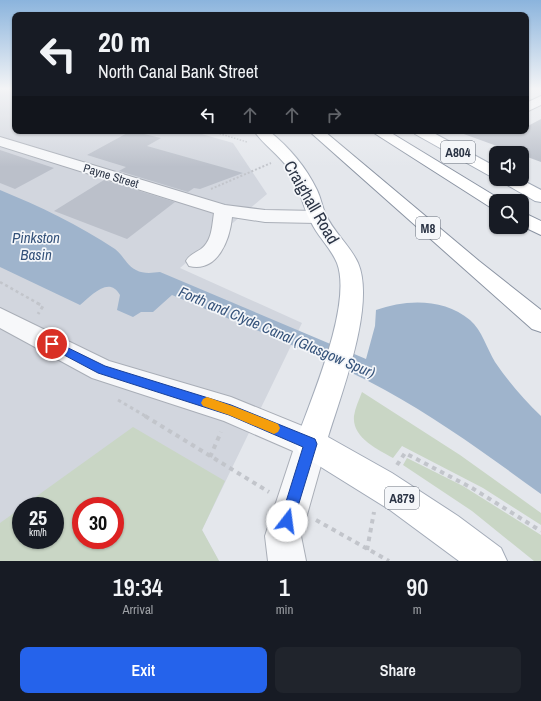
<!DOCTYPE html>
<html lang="en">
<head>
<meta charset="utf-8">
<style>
  :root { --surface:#171b24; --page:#20242c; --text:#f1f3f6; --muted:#9ea1a6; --accent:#2563eb }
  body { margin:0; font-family:"Archivo Narrow",sans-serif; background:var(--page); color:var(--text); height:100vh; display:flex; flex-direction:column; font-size:15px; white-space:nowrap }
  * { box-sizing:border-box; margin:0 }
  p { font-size:13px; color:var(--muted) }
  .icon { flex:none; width:22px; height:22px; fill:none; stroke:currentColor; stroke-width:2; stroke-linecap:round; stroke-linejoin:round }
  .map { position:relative; height:561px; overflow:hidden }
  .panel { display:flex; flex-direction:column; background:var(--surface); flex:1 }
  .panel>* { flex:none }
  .top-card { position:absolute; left:12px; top:12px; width:517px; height:122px; border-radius:8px; box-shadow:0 1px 3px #0004; background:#171b24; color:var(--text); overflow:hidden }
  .controls { position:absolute; left:489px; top:146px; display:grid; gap:8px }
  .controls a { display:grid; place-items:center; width:40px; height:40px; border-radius:8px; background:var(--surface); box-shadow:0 1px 3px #0004; font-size:20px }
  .speed { position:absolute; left:12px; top:497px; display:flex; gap:8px; font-size:20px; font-weight:700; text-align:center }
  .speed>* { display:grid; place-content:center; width:52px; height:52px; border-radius:50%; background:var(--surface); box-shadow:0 1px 3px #0004; line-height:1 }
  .speed small { font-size:10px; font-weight:400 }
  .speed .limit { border:6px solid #d22; background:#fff; color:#111 }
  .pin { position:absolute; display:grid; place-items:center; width:34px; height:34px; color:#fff; margin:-17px; border:2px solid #fff; border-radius:50%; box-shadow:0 1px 4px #0007 }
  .me { position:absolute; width:44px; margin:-22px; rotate:15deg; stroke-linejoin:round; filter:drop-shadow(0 0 3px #0008) }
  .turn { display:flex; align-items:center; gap:14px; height:84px; padding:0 20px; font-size:18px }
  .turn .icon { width:52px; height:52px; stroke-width:2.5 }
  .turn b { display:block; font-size:28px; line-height:34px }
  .lanes { display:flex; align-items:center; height:38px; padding:0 20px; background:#0003; justify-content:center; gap:20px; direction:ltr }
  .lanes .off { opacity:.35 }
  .eta { display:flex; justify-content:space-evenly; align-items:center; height:68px; text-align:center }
  .eta b { font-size:24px; font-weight:600; line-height:28px }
  .action { display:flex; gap:8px; margin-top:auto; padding:8px 20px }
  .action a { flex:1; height:46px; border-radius:8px; background:var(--accent); color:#fff; font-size:16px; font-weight:600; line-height:46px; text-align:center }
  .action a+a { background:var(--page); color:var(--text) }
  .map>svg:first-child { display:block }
  .built { fill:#d2d6de; fill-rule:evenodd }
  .green { fill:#c9d6c5; fill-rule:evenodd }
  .water { fill:#9fb4cc }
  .building { fill:#bbc0ca }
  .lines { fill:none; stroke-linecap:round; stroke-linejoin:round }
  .minor-casing { stroke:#a9aeb7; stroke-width:2 }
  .major-casing { stroke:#a3abb8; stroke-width:2 }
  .highway-casing { stroke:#8b94a3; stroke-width:2 }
  .path-far4 { stroke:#c2c5cb; stroke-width:1.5; stroke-dasharray:1.5 1.5; stroke-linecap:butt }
  .path-far3 { stroke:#c2c5cb; stroke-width:2; stroke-dasharray:2 2; stroke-linecap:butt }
  .path-far2 { stroke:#c2c5cb; stroke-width:2.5; stroke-dasharray:3 3; stroke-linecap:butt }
  .path-far1 { stroke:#c2c5cb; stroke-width:3; stroke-dasharray:3.5 3.5; stroke-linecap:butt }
  .path { stroke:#c2c5cb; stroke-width:4; stroke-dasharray:4.5 4.5; stroke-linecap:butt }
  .minor { fill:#f7f8fa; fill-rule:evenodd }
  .major { fill:#fff; fill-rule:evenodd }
  .highway { fill:#fff; fill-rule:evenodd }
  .route { fill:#2563eb; stroke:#184099 }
  .slow { fill:#f59e0b }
  .labels { text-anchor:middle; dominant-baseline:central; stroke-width:3.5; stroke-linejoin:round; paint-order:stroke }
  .far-street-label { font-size:12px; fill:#2b3445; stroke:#f4f6f9 }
  .shield { fill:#f4f6f9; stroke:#676e7b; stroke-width:1 }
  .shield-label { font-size:13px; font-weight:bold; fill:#2b3445 }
  .water-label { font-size:15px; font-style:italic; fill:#34527a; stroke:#f4f6f9 }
  .near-street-label { font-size:17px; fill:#2b3445; stroke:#f4f6f9 }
</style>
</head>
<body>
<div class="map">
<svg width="541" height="561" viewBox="0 0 541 561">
  <rect width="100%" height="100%" fill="#e4e7ec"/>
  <path class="built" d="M0,88H15V131H191L233,143L267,194L180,268L302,323L202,530L219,561H0ZM21,506H55V540H21ZM81,506H115V540H81Z"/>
  <g class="green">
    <path d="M362,392L460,455L541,513V525L483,488L402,446L393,458C378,449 352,438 354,416C355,408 359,400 362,392Z"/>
    <path d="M133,427L225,481L202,530L219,561H0V523L21,508V540H55V506H23ZM81,506H115V540H81Z"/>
    <path d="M407,458L463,486L541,535V561H534L472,511L403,465Z"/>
  </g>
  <path class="water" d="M0,190C39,206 79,225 115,249C124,256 126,265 136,270C143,274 152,273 160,272L366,359L375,326L376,310C406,299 444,298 470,320C482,330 487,349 495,362C508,381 524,400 541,416V494C491,458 440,420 385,390C317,353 243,325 172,295L153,312H141L133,317L117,310L120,295C109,275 91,296 80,305L0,267Z"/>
  <g class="building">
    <path d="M541,119V162L522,155V153H516L461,133V131H526V127Z"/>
    <path d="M131,131L161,138L147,146L243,173L200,189L194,188L188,192L119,171L126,167L87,155Z"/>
    <path d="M0,150L54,168L15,189L0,183Z"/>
    <path d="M104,180L175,202L127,239L54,211Z"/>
  </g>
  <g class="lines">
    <defs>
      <g id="minor">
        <path d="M541,96V105L526,112V103Z"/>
        <path d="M0,137L225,205L265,210L317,211L324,213L326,217L324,221L317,223L265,222L232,217C230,239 218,273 189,266L186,261C189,255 195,253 201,249C212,241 212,226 214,213L0,146Z"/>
        <path d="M0,308L109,361L231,397L322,434L327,444L301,536L306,561H268L265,536L293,451L224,421L92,378L0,328Z"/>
      </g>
      <g id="major">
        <path d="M254,131H269C289,147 306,167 317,190C321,198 322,207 326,215C334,233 350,245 358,263C376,305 341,394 328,437L392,473L458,516L501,548L507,561H459L390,510L300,454L295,444C310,401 353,305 337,263C331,248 318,237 311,222C301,204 301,188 289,169C279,155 264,145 254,131Z"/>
        <path d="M413,131H430L496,167V178L490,176L415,134Z"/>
        <path d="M500,179H520L541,190V202L535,201L502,182Z"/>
      </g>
      <g id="highway">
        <path d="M309,131H324L479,261L541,310V332L532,329Z"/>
        <path d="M371,131H388L503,201H496V208L490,207Z"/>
        <path d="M522,212L541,221V235L522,226Z"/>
      </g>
    </defs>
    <use href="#minor" class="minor-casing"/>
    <use href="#major" class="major-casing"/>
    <use href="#highway" class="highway-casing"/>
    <path class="path-far4" d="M211,131L247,142"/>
    <path class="path-far3" d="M211,189L271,163"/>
    <path class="path-far2" d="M0,282L39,304"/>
    <g class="path-far1">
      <path d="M37,303L43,306L38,314"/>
      <path d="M118,400L147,417"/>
    </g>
    <g class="path">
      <path d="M145,416L269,492"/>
      <path d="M210,457L221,432"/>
      <path d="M397,465L405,453L472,488L541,531"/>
      <path d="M316,520L389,561"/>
      <path d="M367,550L374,512"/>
    </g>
    <use href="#minor" class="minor"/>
    <use href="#major" class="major"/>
    <use href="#highway" class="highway"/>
  </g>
  <linearGradient id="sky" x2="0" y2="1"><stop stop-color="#8bb4dd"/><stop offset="0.53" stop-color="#f3f4f6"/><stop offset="1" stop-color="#f3f4f6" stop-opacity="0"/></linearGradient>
  <rect width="541" height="167" fill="url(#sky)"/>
  <path class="route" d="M52,340L105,366L231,405L315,439L317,444L292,526L287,528L282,526L280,521L303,447L229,415L98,373L49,347L47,344Z"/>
  <path class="slow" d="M207,397L235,407L278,424L280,428L278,432L274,434L229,415L203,406L201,403L203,399Z"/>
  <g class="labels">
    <g class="far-street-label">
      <text transform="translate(111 176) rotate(17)">Payne Street</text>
    </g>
    <g class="shield">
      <rect x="441" y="141" width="34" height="22" rx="3"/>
      <rect x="416" y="217" width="24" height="22" rx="3"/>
      <rect x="385" y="487" width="34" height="22" rx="3"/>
    </g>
    <g class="shield-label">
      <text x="458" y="152">A804</text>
      <text x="428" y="228">M8</text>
      <text x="402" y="498">A879</text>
    </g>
    <g class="water-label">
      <text x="36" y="237">Pinkston<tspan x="36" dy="17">Basin</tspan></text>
      <text transform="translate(277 332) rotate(23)">Forth and Clyde Canal (Glasgow Spur)</text>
    </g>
    <g class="near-street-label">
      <text transform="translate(312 202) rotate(60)">Craighall Road</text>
    </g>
  </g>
</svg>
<div class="controls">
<a><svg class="icon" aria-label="sound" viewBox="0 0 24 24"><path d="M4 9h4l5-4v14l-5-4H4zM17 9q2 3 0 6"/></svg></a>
<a><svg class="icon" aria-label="search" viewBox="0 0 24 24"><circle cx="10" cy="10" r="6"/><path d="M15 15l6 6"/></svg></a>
</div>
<div class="speed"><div>25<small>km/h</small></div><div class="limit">30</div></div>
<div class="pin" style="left:52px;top:344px;background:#d93025"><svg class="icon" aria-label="arrive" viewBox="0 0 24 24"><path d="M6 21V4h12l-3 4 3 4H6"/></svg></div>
<svg class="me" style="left:287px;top:521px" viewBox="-20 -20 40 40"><circle r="19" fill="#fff"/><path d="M0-13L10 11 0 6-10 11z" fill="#2563eb"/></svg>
<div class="top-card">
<div class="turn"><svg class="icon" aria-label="left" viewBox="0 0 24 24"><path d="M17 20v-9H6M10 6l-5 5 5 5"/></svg><div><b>20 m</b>North Canal Bank Street</div></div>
<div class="lanes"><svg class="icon" aria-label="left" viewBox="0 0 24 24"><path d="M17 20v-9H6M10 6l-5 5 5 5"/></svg><svg class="icon off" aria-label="ahead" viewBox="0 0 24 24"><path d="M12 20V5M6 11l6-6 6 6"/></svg><svg class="icon off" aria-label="ahead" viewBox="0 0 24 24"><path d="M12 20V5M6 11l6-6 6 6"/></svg><svg class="icon off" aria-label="right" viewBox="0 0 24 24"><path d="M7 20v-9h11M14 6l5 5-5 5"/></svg></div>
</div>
</div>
<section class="panel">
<div class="eta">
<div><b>19:34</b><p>Arrival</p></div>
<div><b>1</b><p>min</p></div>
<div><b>90</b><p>m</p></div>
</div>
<div class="action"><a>Exit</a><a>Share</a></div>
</section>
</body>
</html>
